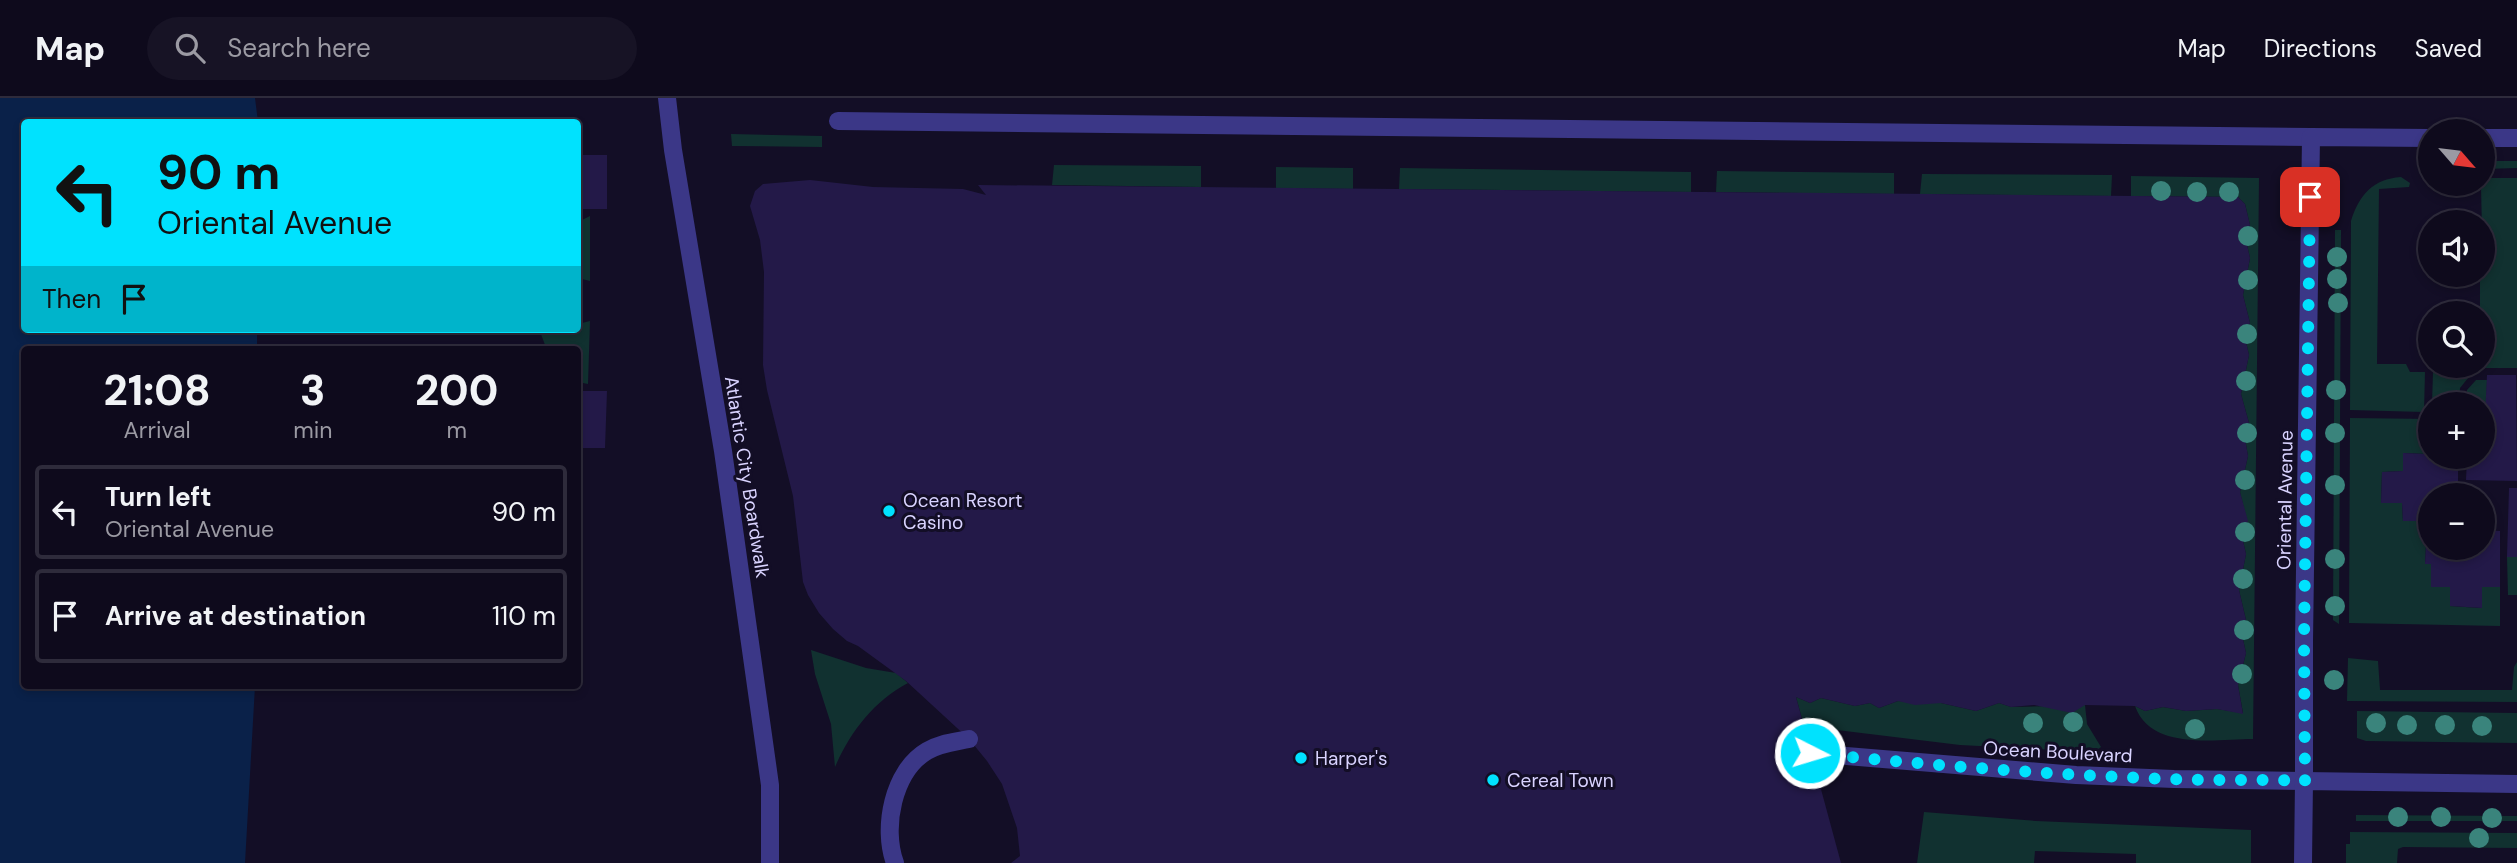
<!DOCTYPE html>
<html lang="en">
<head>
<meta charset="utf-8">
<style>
  :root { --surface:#0e0a1c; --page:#171325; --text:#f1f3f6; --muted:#9b9aa3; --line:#2e2b3b }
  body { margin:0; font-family:"DM Sans",sans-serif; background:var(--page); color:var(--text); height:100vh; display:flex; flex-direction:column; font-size:26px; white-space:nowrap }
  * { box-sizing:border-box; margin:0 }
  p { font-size:23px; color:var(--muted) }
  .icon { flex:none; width:38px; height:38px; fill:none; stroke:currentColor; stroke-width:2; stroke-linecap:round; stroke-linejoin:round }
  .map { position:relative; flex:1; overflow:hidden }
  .side { position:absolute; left:21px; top:248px; width:560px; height:343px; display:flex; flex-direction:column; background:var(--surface); border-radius:7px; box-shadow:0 4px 10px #0003,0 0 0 2px var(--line) }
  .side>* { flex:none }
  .guide { position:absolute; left:21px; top:21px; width:560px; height:214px; border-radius:7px; box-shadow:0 4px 10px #0003,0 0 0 2px var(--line); background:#00e2fe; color:#111; overflow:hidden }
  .needle { width:46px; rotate:118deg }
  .controls { position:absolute; left:2418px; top:21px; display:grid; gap:14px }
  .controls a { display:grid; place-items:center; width:77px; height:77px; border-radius:50%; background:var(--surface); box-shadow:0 4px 10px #0003,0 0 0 2px var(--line); font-size:35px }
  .pin { position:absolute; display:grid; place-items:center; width:60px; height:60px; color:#fff; margin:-30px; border-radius:14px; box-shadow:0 4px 10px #0006 }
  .me { position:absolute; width:77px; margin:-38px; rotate:95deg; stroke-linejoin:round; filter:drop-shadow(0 0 5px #0008) }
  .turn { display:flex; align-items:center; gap:24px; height:147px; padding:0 21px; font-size:32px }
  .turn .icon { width:91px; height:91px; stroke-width:2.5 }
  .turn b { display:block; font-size:49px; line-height:60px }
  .then { display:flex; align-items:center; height:66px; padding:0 21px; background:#0003; gap:14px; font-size:26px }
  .eta { display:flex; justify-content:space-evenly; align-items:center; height:119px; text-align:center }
  .eta b { font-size:42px; font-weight:800; line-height:49px }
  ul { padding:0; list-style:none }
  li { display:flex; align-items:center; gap:21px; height:94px; margin:0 14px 10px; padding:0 7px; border:4px solid var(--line); border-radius:7px }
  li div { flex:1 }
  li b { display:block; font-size:26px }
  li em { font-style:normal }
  header { display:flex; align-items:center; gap:42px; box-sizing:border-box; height:98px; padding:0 35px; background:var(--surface); border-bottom:2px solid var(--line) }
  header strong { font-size:33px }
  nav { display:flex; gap:38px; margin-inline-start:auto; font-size:24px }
  .search { width:490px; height:63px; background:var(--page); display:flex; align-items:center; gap:18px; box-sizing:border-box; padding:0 24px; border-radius:38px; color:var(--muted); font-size:26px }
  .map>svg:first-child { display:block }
  .green { fill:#113130 }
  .water { fill:#0a2149 }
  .building { fill:#231948 }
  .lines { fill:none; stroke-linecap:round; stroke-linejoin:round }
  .service { stroke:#3b3787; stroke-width:18 }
  .pedestrian { stroke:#3b3787; stroke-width:18 }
  .minor { stroke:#3b3787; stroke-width:18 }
  .tertiary { stroke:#3b3787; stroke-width:18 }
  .tree { fill:#3a847c }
  .route { stroke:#00e2fe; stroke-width:12; stroke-dasharray:0 21.6 }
  .poi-dot { fill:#00e2fe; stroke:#130e26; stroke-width:2.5 }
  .labels { text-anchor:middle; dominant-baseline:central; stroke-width:6; stroke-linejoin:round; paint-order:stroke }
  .street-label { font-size:19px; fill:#d9d3ff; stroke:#130e26 }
  .poi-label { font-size:19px; fill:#d9d3ff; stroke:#130e26; text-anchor:start }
</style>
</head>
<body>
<header>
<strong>Map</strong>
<div class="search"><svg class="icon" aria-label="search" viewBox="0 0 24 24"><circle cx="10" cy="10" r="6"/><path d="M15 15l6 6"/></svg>Search here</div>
<nav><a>Map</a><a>Directions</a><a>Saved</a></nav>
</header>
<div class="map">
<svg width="2517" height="765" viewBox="0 0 2517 765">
  <rect width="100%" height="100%" fill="#130e26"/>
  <g class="green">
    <path d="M731,36L822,38V49L732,48Z"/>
    <path d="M2483,63H2517V70L2483,71Z"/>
    <path d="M1054,67L1201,68V89L1052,87Z"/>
    <path d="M1276,69L1353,70V91L1276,90Z"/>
    <path d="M1400,70L1691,74V94L1399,91Z"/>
    <path d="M1717,73L1894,75V96L1716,94Z"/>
    <path d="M1922,76L2112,77L2111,98L1920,96Z"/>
    <path d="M2131,78L2259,80L2253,641C2215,641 2151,653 2135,608L2145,613L2163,609L2186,613L2217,611L2243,615L2238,587L2246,555L2241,532L2246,522L2239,492L2246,456L2241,434L2247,423L2240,394L2248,358L2244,335L2249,325L2241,296L2249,257L2244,235L2250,225L2243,197L2250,160L2245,138L2250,127L2245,106L2238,99L2131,98Z"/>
    <path d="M2401,79L2410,85L2409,89L2379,91L2377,266H2406L2410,274H2425L2424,314L2350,312L2351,123C2359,97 2373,81 2401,79Z"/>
    <path d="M2483,80H2517V270H2476L2460,290L2459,306H2432L2433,274H2448L2450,268H2483V215H2480V177H2483L2481,89L2451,88V86H2483Z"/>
    <path d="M590,118V183L578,180V124Z"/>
    <path d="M2335,132H2341L2339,526L2333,522Z"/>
    <path d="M590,223L588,286L578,284V252H547L539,231H578V226Z"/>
    <path d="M2476,282H2487L2486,326H2483V306H2467V292Z"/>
    <path d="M2350,320L2431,321V349H2426V356L2403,355V373L2382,374L2381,405H2402L2403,423H2431V447L2426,448L2425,466H2431L2450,489V508L2481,510L2482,489H2500V528L2349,525Z"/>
    <path d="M2507,459H2517V497H2508Z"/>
    <path d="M811,552L866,570L896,575L908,585C873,604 851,633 835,669L831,626L815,576Z"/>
    <path d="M2348,560L2378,563L2380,592H2512L2514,569L2517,564V604L2347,603Z"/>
    <path d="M1796,599L1810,605L1821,600L1855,608L1870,605L1879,610L1898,603L1941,605L1976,613L1999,605L2011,609L2085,607L2087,626L2101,649L2094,654L1960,647L1804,628Z"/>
    <path d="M2357,613L2517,615V645L2366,643L2357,640Z"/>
    <path d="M1924,714L2036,723L2251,732V765H2136V756L2035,753L2034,765H1917Z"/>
    <path d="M2356,717L2517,718V723H2356Z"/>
    <path d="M2350,734L2517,735V750L2403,749L2398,751L2397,765H2346V746H2350Z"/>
  </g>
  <path class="water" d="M0,0H255L258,24H24V231H257V252H24V588H255L245,765H0Z"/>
  <g class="building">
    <rect x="578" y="57" width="29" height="54"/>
    <path d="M810,82L873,89L963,91L986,97L978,87L2238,99L2245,106L2250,127L2245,138L2250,160L2243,197L2250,225L2244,235L2249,257L2241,296L2249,325L2244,335L2248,358L2240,394L2248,423L2241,434L2246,456L2239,492L2246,522L2241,532L2246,555L2238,587L2243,616L2217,611L2186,613L2163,609L2145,613L2135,608L2085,607L2072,615L2034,607L2011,609L1999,605L1976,613L1941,605L1915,607L1898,603L1879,610L1870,605L1855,608L1821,600L1810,605L1796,599L1841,765H1011L1020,758L1017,730L1002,686L987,663L969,641L906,583L858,548L847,543L833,531L819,515L808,497L803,484L793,398L767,292L763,267L764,174L760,142L750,108L755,93L763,86Z"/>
    <path d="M2487,277H2516L2517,383L2466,382L2467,359H2483Z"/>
    <path d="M578,293H607L605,350H578Z"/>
    <path d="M2426,349H2431V359H2458V397H2431V423H2403L2402,405H2381L2382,374L2403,373V355L2426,356Z"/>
    <path d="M2509,390H2517V459H2507Z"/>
    <path d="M2483,432L2500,433V489H2482V510L2450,508V489H2431V466H2425L2426,448L2431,447V450H2483Z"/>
  </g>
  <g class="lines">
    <g class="service">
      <path d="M838,23L2311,39"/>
      <path d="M1810,655L2076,677L2174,681L2304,683"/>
      <path d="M895,765C882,730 893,673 927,653C940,645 955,644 969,641"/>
    </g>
    <path class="pedestrian" d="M667,0L673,52L723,353L770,687V765"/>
    <g class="minor">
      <path d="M2483,40H2517"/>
      <path d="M2304,683V543L2311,39L2431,40"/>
    </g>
    <path class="tertiary" d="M2303,765L2304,683L2517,686"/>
  </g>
  <g class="tree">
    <circle cx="2161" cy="93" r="10"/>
    <circle cx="2197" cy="94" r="10"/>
    <circle cx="2229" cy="94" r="10"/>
    <circle cx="2248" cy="138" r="10"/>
    <circle cx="2337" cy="159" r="10"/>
    <circle cx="2337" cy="181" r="10"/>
    <circle cx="2248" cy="182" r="10"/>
    <circle cx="2338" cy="205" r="10"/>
    <circle cx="2247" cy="236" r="10"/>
    <circle cx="2246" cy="283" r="10"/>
    <circle cx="2336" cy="292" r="10"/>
    <circle cx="2247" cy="335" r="10"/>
    <circle cx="2335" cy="335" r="10"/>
    <circle cx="2245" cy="382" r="10"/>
    <circle cx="2335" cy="387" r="10"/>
    <circle cx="2245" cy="434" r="10"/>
    <circle cx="2335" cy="461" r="10"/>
    <circle cx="2243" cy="481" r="10"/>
    <circle cx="2335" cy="508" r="10"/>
    <circle cx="2244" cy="532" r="10"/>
    <circle cx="2242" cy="576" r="10"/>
    <circle cx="2334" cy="582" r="10"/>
    <circle cx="2073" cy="624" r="10"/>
    <circle cx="2033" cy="625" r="10"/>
    <circle cx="2376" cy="625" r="10"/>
    <circle cx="2407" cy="627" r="10"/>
    <circle cx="2445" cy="627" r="10"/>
    <circle cx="2482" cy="628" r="10"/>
    <circle cx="2195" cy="631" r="10"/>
    <circle cx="2398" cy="719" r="10"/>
    <circle cx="2441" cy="719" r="10"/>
    <circle cx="2492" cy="720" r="10"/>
    <circle cx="2479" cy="740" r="10"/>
  </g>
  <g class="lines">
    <path class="route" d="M1810,655C1930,667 2051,677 2171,681C2216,683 2260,681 2305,683L2304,543L2310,99"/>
  </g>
  <g class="poi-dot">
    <circle cx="889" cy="413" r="7"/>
    <circle cx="1301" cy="660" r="7"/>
    <circle cx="1493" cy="682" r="7"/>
  </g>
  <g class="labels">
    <g class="street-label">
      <text transform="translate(747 379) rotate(81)">Atlantic City Boardwalk</text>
      <text transform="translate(2285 402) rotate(-89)">Oriental Avenue</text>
      <text transform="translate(2058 654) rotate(3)">Ocean Boulevard</text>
    </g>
    <g class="poi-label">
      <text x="903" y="402">Ocean Resort<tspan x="903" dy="22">Casino</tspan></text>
      <text x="1315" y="660">Harper's</text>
      <text x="1507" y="682">Cereal Town</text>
    </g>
  </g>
</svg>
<div class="controls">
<a><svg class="needle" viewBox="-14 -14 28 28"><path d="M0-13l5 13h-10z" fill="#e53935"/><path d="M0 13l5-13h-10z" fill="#9b9aa3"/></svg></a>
<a><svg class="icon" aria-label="sound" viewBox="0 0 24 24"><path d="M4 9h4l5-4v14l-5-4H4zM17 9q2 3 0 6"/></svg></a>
<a><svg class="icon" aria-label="search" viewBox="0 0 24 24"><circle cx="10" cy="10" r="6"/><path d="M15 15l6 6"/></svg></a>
<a>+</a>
<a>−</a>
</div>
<div class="pin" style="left:2310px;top:99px;background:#d93025"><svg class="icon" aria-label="arrive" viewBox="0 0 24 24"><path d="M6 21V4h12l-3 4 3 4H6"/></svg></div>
<svg class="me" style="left:1810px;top:655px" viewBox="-20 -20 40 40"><circle r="17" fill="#00e2fe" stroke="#fff" stroke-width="3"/><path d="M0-11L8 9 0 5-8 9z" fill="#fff"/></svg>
<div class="guide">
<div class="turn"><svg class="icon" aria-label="left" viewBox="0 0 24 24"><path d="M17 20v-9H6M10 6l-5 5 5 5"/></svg><div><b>90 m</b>Oriental Avenue</div></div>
<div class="then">Then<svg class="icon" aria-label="arrive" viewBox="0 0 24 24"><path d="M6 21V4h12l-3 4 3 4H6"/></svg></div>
</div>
<section class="side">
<div class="eta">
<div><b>21:08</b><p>Arrival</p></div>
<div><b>3</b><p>min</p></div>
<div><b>200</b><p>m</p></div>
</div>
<ul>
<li><svg class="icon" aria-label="left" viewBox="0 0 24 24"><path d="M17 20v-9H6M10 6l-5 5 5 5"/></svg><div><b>Turn left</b><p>Oriental Avenue</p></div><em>90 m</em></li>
<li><svg class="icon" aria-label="arrive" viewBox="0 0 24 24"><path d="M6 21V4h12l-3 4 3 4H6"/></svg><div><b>Arrive at destination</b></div><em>110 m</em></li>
</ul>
</section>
</div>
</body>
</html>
